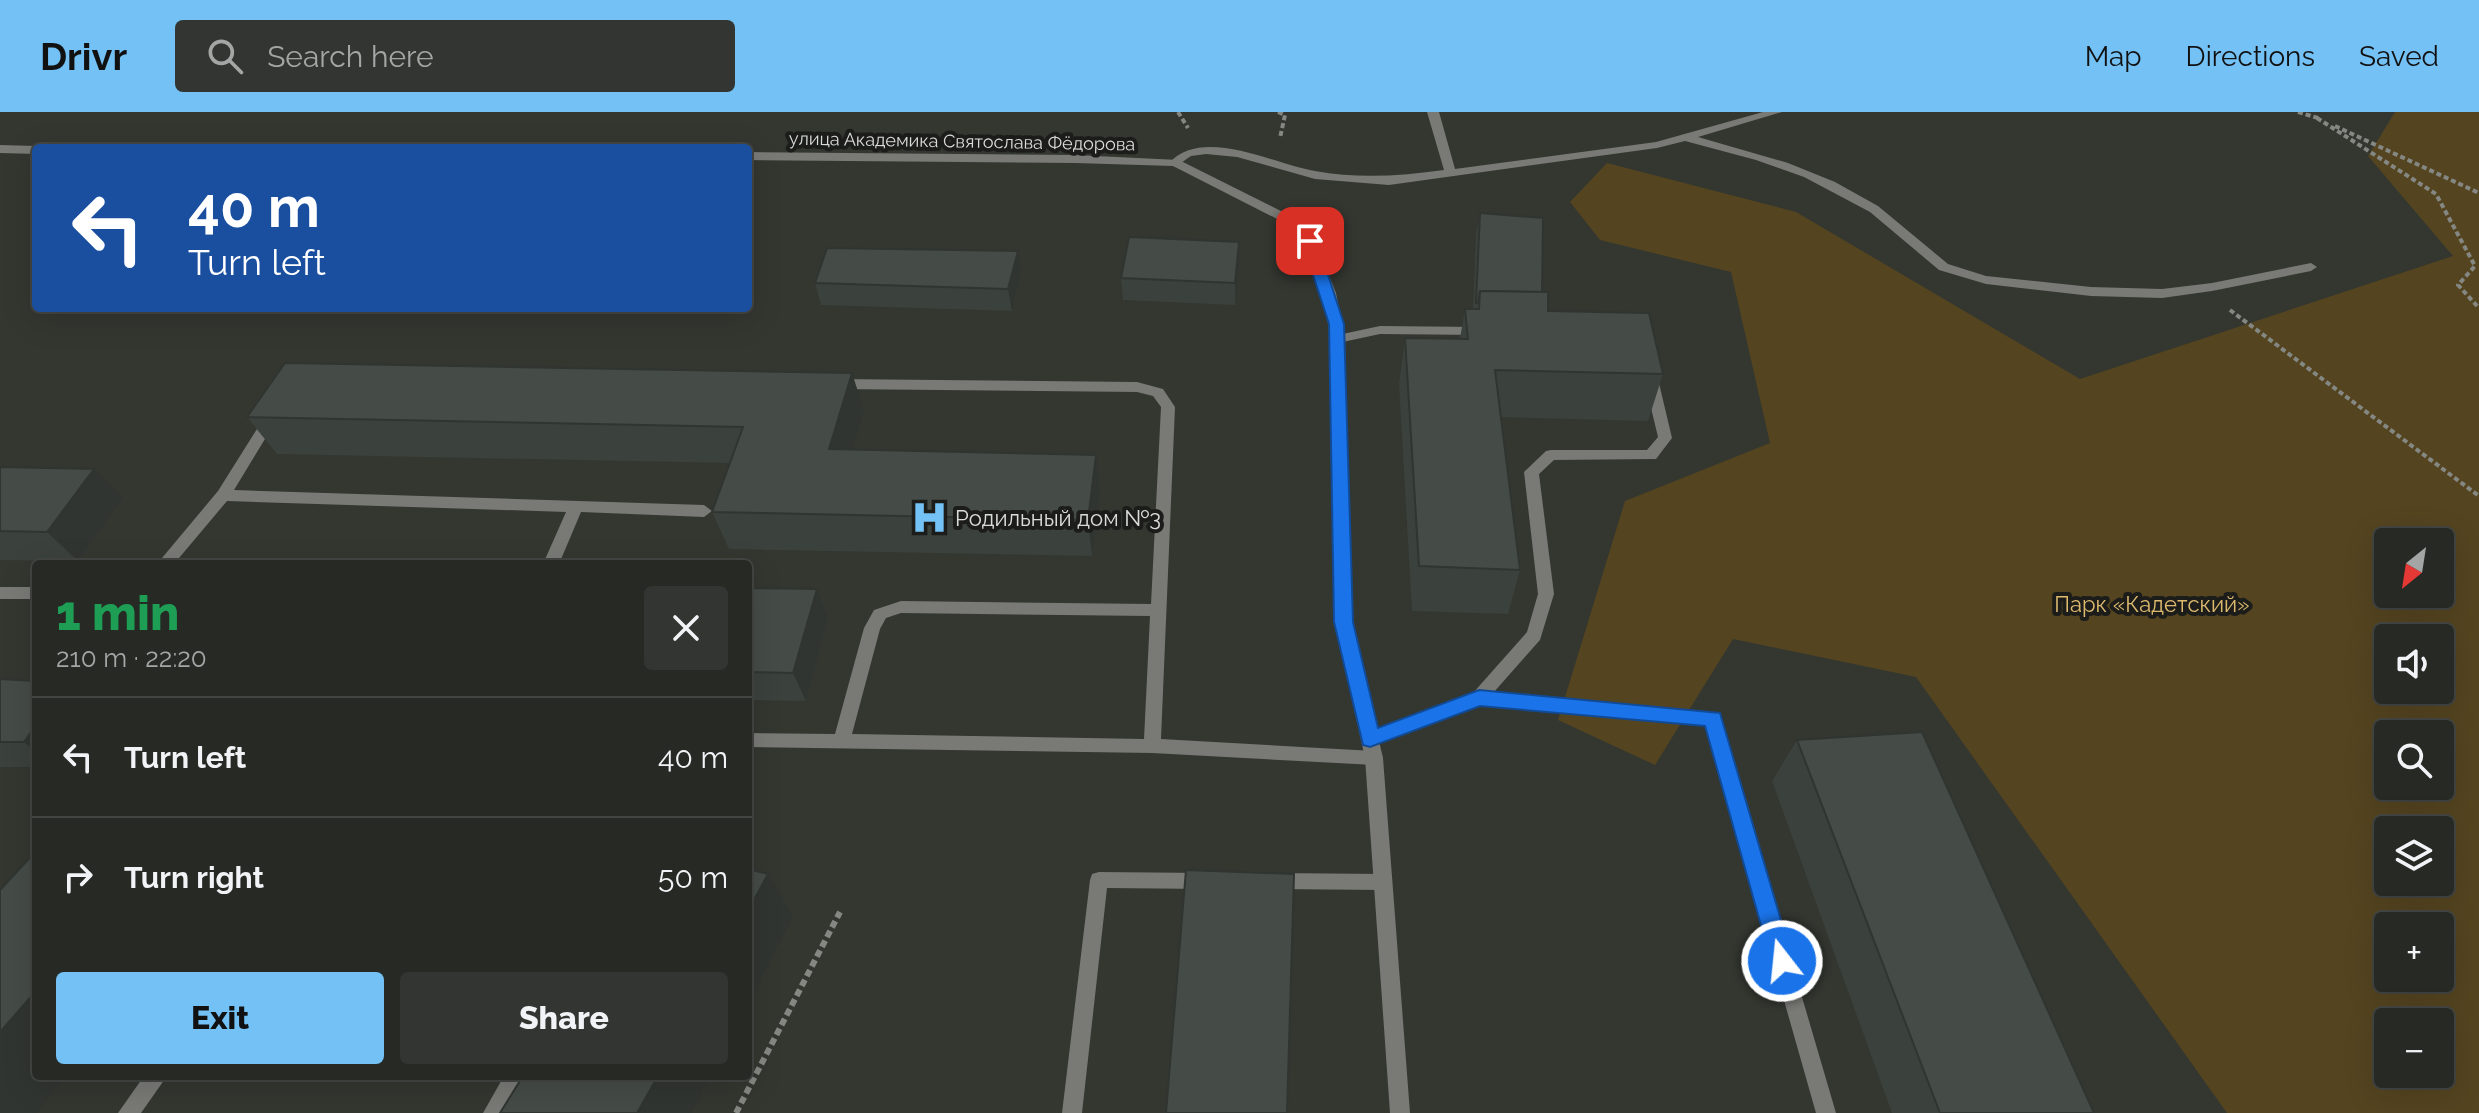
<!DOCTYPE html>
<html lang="en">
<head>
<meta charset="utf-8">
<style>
  :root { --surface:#262924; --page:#323531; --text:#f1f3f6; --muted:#a4a6a6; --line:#424541; --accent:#73c1f5 }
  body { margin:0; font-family:Raleway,sans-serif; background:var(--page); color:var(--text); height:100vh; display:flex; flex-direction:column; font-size:30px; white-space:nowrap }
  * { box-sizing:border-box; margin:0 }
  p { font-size:26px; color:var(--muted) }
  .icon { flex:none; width:44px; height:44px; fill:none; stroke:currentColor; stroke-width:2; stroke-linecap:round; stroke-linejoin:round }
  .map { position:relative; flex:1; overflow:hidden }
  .drawer { position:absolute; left:32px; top:448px; width:720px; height:520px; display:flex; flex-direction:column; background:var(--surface); border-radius:8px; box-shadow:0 8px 32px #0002,0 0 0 2px var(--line) }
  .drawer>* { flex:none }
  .banner { position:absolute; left:32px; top:32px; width:720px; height:168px; border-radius:8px; box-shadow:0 8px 32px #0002,0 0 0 2px var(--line); background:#1a4fa0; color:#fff; overflow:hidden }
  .needle { width:52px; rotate:210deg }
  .controls { position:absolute; left:2374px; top:416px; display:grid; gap:16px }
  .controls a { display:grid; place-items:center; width:80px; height:80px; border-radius:8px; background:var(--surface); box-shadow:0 8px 32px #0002,0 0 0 2px var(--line); font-size:40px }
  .pin { position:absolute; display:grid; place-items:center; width:68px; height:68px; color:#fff; margin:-34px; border-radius:16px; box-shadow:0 4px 12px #0006 }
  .me { position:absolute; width:88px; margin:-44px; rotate:344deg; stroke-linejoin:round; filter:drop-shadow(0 0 6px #0008) }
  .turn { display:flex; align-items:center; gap:28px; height:168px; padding:0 24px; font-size:36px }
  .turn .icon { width:104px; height:104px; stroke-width:2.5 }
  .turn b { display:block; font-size:56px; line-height:68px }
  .round { display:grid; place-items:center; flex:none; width:84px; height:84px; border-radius:8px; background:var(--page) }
  .headline { display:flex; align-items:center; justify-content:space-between; height:136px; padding:0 24px }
  h1 { font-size:48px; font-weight:800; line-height:60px; color:#1e9e55 }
  .button { display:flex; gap:16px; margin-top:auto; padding:16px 24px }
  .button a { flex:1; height:92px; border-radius:8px; background:var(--accent); color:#111; font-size:32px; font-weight:800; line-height:92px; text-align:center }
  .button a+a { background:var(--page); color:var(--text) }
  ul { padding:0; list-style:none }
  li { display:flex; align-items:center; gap:24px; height:120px; padding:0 24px; border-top:2px solid var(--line) }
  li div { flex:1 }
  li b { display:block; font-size:30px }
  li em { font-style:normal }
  header { display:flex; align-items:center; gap:48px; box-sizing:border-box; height:112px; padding:0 40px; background:var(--accent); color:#111 }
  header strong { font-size:38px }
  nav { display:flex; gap:44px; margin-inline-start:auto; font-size:28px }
  .search { width:560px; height:72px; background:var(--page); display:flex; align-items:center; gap:20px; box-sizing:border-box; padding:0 28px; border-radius:8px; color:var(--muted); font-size:30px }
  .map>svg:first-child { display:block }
  .green { fill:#544420; fill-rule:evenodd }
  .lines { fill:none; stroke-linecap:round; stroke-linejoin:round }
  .path-far1 { stroke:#848782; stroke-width:4; stroke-dasharray:5 3; stroke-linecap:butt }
  .path { stroke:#848782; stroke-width:6; stroke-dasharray:7 4; stroke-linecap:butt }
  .service { fill:#797975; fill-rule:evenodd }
  .minor { fill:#797975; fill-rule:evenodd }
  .wall { fill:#3b413d }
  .shaded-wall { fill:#303532 }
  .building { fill:#454c47; stroke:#303532; stroke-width:2 }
  .route { fill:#1a73e8; stroke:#114b97; stroke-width:2 }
  .labels { text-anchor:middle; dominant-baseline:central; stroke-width:8; stroke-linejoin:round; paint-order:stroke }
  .far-street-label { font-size:18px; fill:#dadcd8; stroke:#1c1d1a }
  .poi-label { font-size:22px; fill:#dadcd8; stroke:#1c1d1a; text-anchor:start }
  .park-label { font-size:22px; fill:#ddba6e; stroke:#1c1d1a }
</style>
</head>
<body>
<header>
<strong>Drivr</strong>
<div class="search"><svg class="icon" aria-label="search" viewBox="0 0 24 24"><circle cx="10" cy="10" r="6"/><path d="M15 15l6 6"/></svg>Search here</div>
<nav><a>Map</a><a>Directions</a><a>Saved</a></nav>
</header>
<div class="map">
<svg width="2479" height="1001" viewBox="0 0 2479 1001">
  <rect width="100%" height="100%" fill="#333730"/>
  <path class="green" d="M2395,0H2479V1001H2227L1916,565L1733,527L1655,653L1558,608L1625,389L1770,331L1731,160L1600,128L1570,90L1607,51L1796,100L2080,267L2453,144L2368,44ZM2388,430H2440V482H2388ZM2388,526H2440V578H2388ZM2388,622H2440V674H2388ZM2388,718H2440V770H2388ZM2388,814H2440V866H2388ZM2388,910H2440V962H2388Z"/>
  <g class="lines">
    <g class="path-far1">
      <path d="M1178,0L1188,16"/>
      <path d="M1278,0L1285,3L1280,26"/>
      <path d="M2298,0L2318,6"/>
      <path d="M2317,6L2436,82L2475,154L2458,173L2479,196"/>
      <path d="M2335,14L2479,81"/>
      <path d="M2230,198L2479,384"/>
    </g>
    <path class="path" d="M736,1001L840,800"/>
    <g class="service">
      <path d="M1427,0H1439L1455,57L1656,30L1763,0H1782L1698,25L1788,51L1835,70L1878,94L1948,152L1986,164L2091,175L2162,177L2212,171L2311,151L2317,155L2311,159L2212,179L2162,186L2091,184L1986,172L1939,158L1870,100L1804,65L1756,48L1685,29L1657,36L1389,73L1315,67L1237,45L1206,42L1191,44L1175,55L1169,51C1203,14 1273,52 1315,59C1358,67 1401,64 1444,58Z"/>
      <path d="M1380,214L1480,215L1487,219L1480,223L1380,222L1338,231L1331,227L1333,224Z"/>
      <path d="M1651,262L1658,267L1672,326L1656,347L1554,348L1539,362L1554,482L1540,528L1494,580L1719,602L1836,1001H1816L1706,614L1479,593L1370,634L1364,632L1361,627L1364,622L1473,581L1527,520L1538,482L1524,360L1546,339L1551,338H1647L1658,325L1644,267Z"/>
      <path d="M834,267L1137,270L1163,277L1175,295L1161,627L1374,639L1380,641L1383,646L1380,651L1374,653L1152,641L748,635V621L835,622L864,516L874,498L901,489L1151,492L1161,295L1153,284L1137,280L834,277L827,272ZM901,501L1150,504L1144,627L852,622L880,517L886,506Z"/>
      <path d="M272,299L279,304L234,378L704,393L712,399L704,405L581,400L559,452H543L566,400L227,389L174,452H157L218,379L267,301Z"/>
      <rect x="0" y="475" width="36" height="12"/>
      <path d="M1099,760L1207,761L1214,763L1216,769L1214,775L1207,777L1107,776L1082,1001H1062L1090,768L1092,762Z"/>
      <path d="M1274,761L1383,762L1390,764L1392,770L1390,776L1383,778L1274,777L1267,775L1265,769L1267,763Z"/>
      <path d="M144,964H167L141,1001H118Z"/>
      <path d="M504,964H525L505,1001H483Z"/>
    </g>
    <g class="minor">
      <path d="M0,33L36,34L40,36H36V42L0,41Z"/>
      <path d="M748,40L1075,43L1179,48L1293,105L1314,126L1336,181L1345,227L1351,510L1383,646L1410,1001H1390L1365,646L1335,510L1331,227L1322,181L1304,130L1285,111L1173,54L1075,51L748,48Z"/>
    </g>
  </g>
  <g class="wall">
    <path d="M1480,101L1542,180L1548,199L1663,262L1648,309L1501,305L1520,458L1508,502L1412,499L1399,272L1405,226L1460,227L1465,197H1473L1476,122Z"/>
    <path d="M1239,152L1235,193L1123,188L1121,166Z"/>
    <path d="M1021,160L1012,199L821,193L815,171Z"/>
    <path d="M864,298L852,338L1096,343L1100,379L1092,444L729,437L712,400L730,351L277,342L247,305Z"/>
    <path d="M0,355L123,386L78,449L0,448Z"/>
    <path d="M748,476L817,477L828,506L806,589L748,588Z"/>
    <path d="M0,567L36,569V655H0Z"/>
    <path d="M1797,628L2094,1001H1892L1772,669Z"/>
  </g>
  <g class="shaded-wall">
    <path d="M1239,130V152L1235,193V171Z"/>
    <path d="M1018,139L1021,160L1012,199L1008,177Z"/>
    <path d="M852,261L864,298L842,374L829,337Z"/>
    <path d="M1096,343L1100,379L1092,444L1088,408Z"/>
    <path d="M94,357L123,386L78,449L47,420Z"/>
    <path d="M817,477L828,506L806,589L793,561Z"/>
    <path d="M36,613V640L24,630Z"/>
    <path d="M768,762L793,804L748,891V799Z"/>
    <path d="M36,879V964H66L36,1001H0V920Z"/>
    <path d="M658,964H710L691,1001H637Z"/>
  </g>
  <g class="building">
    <path d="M1480,101L1543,106L1542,180L1480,179L1478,191H1476Z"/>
    <path d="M1129,125L1239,130L1235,171L1121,166Z"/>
    <path d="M827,136L1018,139L1008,177L815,171Z"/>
    <path d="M1480,179L1548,180V199L1649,201L1663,262L1495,258L1520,458L1419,454L1405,226L1468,227L1465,197H1479Z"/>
    <path d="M285,251L852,261L829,337L1096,343L1088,408L712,400L743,315L247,305Z"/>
    <path d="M0,355L94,357L47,420L0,419Z"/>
    <path d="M748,476L817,477L793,561L748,560Z"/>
    <path d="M0,567L36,569V613L24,630H0Z"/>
    <path d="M1922,620L2094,1001H1940L1797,628Z"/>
    <path d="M36,739V879L0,920V778Z"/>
    <path d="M748,757L768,762L748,799Z"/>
    <path d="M1186,758L1294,762L1287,1001H1166Z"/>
    <path d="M523,964H658L637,1001H500Z"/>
  </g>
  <path class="route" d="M1310,124L1317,129L1344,212L1353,510L1378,616L1479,578L1720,601L1793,849L1790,857L1782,860L1775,857L1771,849L1705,614L1480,594L1370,635L1363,633L1334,510L1329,212L1302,129Z"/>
  <defs>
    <symbol id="hospital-bare" viewBox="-9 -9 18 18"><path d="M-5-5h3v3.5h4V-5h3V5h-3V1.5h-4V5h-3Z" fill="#73c1f5" stroke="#1c1d1a" stroke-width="2.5" paint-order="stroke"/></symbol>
  </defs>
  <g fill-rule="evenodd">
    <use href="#hospital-bare" x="904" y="380" width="51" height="51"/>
  </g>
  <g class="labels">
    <g class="far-street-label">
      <text transform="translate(962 29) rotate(1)">улица Академика Святослава Фёдорова</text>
    </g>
    <g class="poi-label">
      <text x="955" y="406">Родильный дом №3</text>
    </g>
    <g class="park-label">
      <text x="2152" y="492">Парк «Кадетский»</text>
    </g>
  </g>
</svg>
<div class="controls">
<a><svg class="needle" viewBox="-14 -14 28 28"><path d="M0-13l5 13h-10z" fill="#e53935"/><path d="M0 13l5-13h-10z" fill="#a4a6a6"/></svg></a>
<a><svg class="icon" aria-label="sound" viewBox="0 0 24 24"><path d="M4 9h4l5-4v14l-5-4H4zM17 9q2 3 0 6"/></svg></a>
<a><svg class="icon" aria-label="search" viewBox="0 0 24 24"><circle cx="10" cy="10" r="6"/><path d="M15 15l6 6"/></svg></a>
<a><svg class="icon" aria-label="layers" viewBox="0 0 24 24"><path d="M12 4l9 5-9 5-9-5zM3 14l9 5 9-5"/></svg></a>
<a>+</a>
<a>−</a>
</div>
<div class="pin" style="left:1310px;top:129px;background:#d93025"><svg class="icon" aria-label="arrive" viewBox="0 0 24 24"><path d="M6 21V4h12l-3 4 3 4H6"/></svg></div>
<svg class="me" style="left:1782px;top:849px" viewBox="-20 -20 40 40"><circle r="17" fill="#1a73e8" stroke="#fff" stroke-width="3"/><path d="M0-11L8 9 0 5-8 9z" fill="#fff"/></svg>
<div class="banner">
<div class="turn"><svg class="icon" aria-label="left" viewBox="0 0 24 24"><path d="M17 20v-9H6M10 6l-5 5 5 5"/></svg><div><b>40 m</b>Turn left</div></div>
</div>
<section class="drawer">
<div class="headline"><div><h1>1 min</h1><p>210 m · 22:20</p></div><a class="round"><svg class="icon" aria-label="close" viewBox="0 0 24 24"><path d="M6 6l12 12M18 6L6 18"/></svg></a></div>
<ul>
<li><svg class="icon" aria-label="left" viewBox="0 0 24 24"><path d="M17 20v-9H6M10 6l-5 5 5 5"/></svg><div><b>Turn left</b></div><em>40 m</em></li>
<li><svg class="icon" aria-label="right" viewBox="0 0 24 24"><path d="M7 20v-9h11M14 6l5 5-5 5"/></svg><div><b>Turn right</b></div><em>50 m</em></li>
</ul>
<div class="button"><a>Exit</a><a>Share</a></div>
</section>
</div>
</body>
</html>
